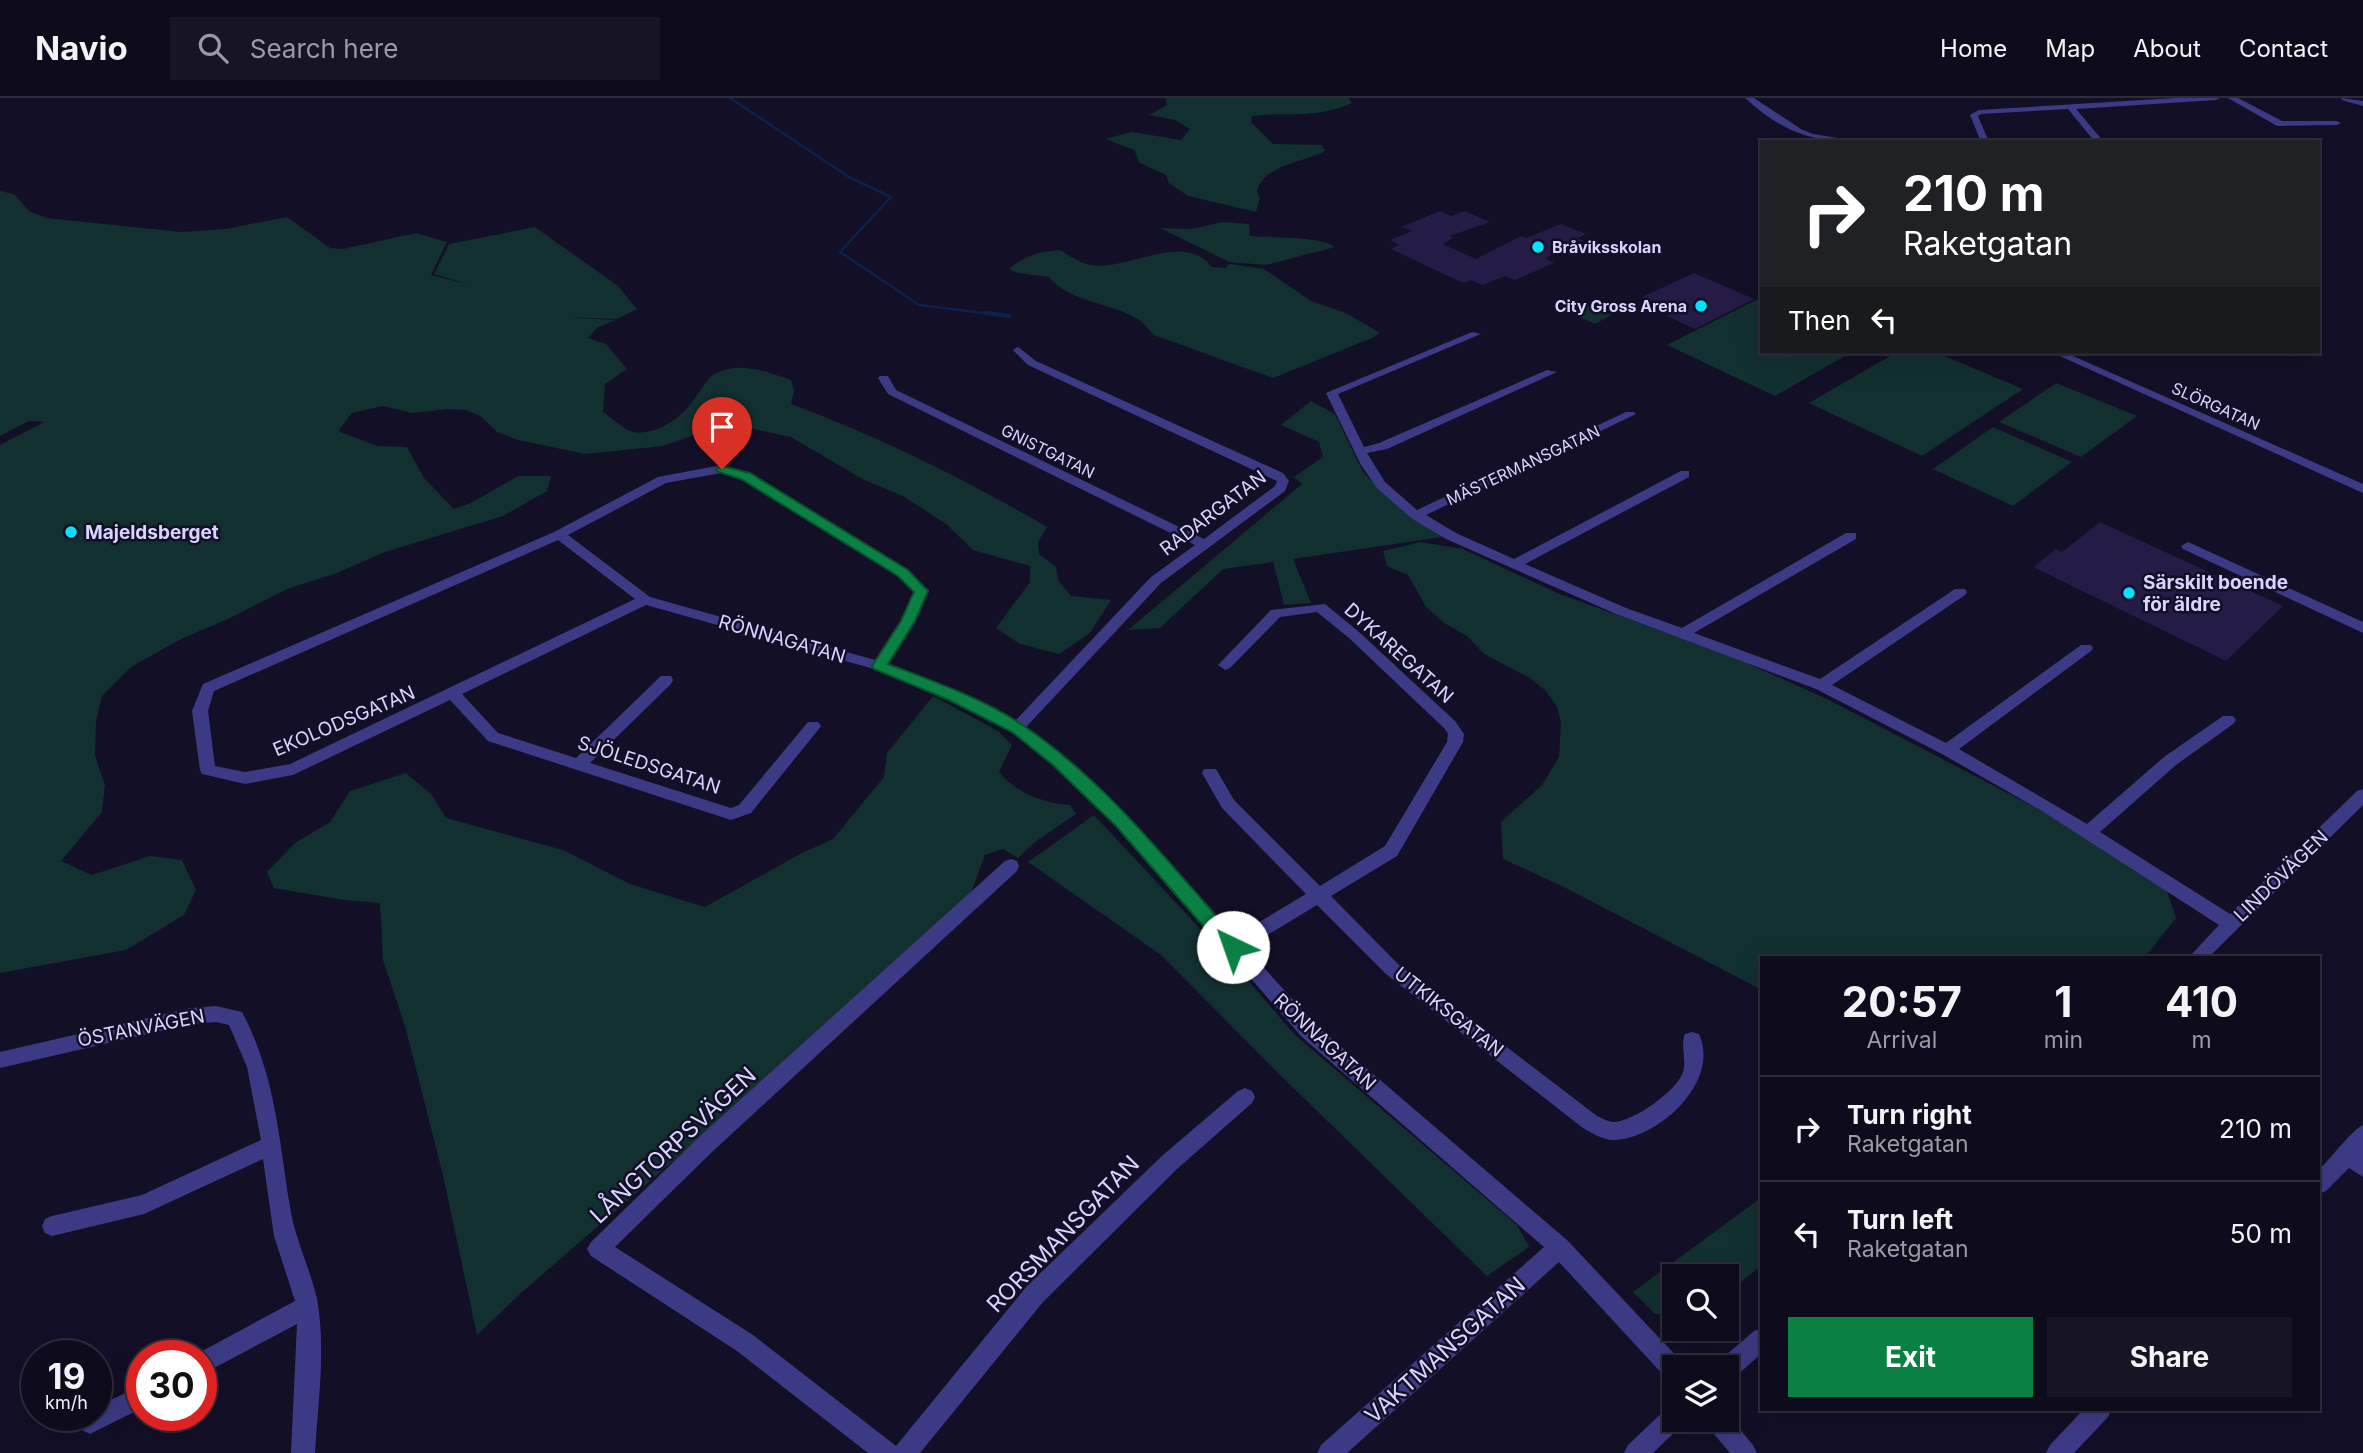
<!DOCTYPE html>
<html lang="en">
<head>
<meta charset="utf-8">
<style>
  :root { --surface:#0e0b1c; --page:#171425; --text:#f1f3f6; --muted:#9b9ba3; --line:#2e2b3b; --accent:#0b8043 }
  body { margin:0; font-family:Inter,sans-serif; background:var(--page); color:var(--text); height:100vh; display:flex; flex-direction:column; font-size:26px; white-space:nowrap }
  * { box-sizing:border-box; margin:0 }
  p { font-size:23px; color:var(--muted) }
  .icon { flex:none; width:38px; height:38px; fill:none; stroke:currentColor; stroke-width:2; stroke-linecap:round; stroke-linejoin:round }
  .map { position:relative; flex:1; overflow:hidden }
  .details { position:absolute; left:1760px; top:858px; width:560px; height:455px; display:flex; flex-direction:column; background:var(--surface); border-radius:0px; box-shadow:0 7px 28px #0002,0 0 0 2px var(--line) }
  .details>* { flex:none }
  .guide { position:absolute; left:1760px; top:42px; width:560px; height:214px; border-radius:0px; box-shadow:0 7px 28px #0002,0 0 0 2px var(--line); background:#202124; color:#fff; overflow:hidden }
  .fabs { position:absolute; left:1662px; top:1166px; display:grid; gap:14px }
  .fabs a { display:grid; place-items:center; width:77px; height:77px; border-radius:0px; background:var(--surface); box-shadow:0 7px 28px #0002,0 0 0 2px var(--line); font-size:35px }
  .speed { position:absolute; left:21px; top:1242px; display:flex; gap:14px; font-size:35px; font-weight:700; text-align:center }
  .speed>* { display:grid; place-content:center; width:91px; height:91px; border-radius:50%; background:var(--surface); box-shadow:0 7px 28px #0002,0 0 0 2px var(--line); line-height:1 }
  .speed small { font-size:18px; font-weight:400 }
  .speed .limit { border:10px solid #d22; background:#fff; color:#111 }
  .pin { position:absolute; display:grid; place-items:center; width:60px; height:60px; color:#fff; margin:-72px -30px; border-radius:50% 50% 50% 0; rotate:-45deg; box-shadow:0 0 7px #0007 }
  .pin .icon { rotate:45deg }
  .me { position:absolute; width:77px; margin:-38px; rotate:318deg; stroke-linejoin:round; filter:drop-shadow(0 0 5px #0008) }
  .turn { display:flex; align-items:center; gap:24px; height:147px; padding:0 28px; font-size:32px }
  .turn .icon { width:91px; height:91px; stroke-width:2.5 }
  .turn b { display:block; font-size:49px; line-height:60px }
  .then { display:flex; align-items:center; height:66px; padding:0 28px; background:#0003; gap:14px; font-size:26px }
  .eta { display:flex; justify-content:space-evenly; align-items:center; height:119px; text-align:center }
  .eta b { font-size:42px; font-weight:700; line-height:49px }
  .action { display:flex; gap:14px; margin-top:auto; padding:14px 28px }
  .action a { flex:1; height:80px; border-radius:0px; background:var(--accent); color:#fff; font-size:28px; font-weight:700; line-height:80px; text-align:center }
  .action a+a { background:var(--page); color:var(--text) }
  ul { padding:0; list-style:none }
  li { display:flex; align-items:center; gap:21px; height:105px; padding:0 28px; border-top:2px solid var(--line) }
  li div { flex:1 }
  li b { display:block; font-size:26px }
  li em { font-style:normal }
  header { display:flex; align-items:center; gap:42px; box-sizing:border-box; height:98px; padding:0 35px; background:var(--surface); border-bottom:2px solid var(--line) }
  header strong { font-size:33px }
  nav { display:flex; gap:38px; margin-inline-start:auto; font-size:24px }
  .search { width:490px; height:63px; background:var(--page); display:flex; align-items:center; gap:18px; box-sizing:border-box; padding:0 24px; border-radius:0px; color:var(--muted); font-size:26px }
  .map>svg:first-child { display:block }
  .green { fill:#12302f }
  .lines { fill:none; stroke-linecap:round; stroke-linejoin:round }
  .stream-far1 { stroke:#0c2248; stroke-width:2.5 }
  .stream { stroke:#0c2248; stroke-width:4.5 }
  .building { fill:#241b47 }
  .street { fill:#3d3a85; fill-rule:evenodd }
  .route { fill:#0b8043; stroke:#07532c; stroke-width:2 }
  .poi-dot { fill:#00e5ff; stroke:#130f26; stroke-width:2.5 }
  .labels { text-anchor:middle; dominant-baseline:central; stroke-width:5; stroke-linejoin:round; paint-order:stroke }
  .far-poi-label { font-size:16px; font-weight:bold; fill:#d9d4ff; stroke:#130f26; text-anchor:start }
  .far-street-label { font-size:16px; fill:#d9d4ff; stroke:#130f26 }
  .street-label { font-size:19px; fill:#d9d4ff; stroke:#130f26 }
  .poi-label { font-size:19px; font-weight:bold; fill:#d9d4ff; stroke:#130f26; text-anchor:start }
  .near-street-label { font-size:23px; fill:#d9d4ff; stroke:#130f26 }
</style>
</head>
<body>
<header>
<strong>Navio</strong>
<div class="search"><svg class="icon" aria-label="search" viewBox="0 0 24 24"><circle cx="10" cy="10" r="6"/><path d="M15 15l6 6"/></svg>Search here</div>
<nav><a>Home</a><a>Map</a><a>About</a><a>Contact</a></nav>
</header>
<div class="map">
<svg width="2363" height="1355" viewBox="0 0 2363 1355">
  <rect width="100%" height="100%" fill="#130f26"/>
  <g class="green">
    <path d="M1166,0H1349L1352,5C1314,22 1290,13 1252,18L1251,24L1273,46L1322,47L1325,53C1303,65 1265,66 1257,93L1260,100L1256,114L1188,98L1169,85L1166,77L1140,65L1134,52L1105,41L1132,34L1181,42L1190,31L1175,22L1149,17L1167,7Z"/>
    <path d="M0,93L14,96L29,113L46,120L181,134L225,131L287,119L330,150L343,151L416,135L447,144L431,177L468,186L434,176L449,146L535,129L618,188L637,211L617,221L567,219L615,222L597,230L588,240L606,246L627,271L605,286L603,314C611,319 621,329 630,333C652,340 680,321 692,304C700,295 705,281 716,275C740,263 768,274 791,282L794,293L791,306C880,339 965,381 1047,429L1038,444L1039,456L1056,469L1058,482L1071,498L1111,502L1090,535L1059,556L1020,546L996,530L1030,484V468L973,452L946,426L903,398L864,382L791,339L754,331L718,329L663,348L585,356L518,342L497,334L482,319L466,312L447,311L412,315L383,308L352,315L338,333L377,348L407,349L424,380L454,411L471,405L518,378H551L547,393L503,418L385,454L337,475L287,491L228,521L181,541L131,569L102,598L96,623L95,658L105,687L102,714L61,763L92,777L150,758L182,762L196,792L184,817L126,852L0,875V347L44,324L29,323L0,338Z"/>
    <path d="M1223,124L1249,126L1250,138C1270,140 1321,138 1335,149L1266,167L1229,164L1160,130L1191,131Z"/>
    <path d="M1060,152C1070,158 1078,164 1090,167C1126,174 1184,132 1212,169L1225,170L1230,166L1264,171L1311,203L1346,215L1380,235L1372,240L1273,280L1154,237C1149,232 1144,225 1138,221C1111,205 1069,204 1049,179L1018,175L1009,171C1023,158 1042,153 1060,152Z"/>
    <path d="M1762,199V254H1852L1775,298L1667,247Z"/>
    <path d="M1575,201L1611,217L1595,226L1558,209Z"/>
    <path d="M1897,254H1935L2023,291L1922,358L1809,305Z"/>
    <path d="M2056,285L2137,318L2081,359L1999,324Z"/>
    <path d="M1311,303L1335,316L1363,374L1392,403L1442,439L1293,461L1311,505L1284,507L1273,464L1223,471L1160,530L1128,532L1302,386L1294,379L1323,359L1319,344L1281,327Z"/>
    <path d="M1993,329L2072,364L2013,408L1933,371Z"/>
    <path d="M1420,444L1463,451L1557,495L1738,561L1829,602L2048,716L2167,793L2176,820L2145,859H1762V892L1562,788L1503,761L1501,724L1542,687L1559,659L1561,625L1557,609L1547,594L1530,580L1484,556L1467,538L1444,525L1426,509L1408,477L1387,468L1383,453Z"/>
    <path d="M933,598L998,633L1012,647L999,674C1016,695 1044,705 1070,707L1076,716L1035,744L1018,760L1003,751L985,757L971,795L762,986L521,1195L477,1237L443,1077L405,928L383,862L380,805L344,802L274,790L267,774L295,745L330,724L350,693L406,675L432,697L446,720L563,752L630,786L705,809L800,756L833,741L884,679L887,655Z"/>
    <path d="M1094,717L1247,881L1295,937L1517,1127L1529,1149L1487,1178L1281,978L1161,857L1028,764Z"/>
    <path d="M1762,1099V1167L1727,1195V1178H1675V1218L1655,1216L1633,1194Z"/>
  </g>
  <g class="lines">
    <path class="stream-far1" d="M730,0L849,79L891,99L840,154L919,207L999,217"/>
    <path class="stream" d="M985,215L1009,218"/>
  </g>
  <g class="building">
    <path d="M1440,113L1451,118L1465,113L1490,124L1450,138L1453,140L1443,146L1476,161L1521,138L1526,140L1561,126L1586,136L1577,140L1584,143L1545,160L1554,165L1515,182L1505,178L1482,187L1471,182L1463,185L1391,151L1399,147L1390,142L1412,133L1401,129Z"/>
    <path d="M1694,175L1754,201L1695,231L1667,218L1675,214L1642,199Z"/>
    <path d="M2100,424L2283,508L2226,563L2033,469L2056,451L2062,454Z"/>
  </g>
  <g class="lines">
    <g class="street">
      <path d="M1745,0H1754L1801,31L1813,36L1863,44C1811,44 1784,35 1745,0Z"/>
      <path d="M2175,0H2220L2216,2L2076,11L2104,44H2095L2068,11L1981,16L1978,18L1989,44H1981L1970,17L1979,12Z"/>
      <path d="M2228,0H2238L2282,23H2337L2341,25L2337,27L2277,28Z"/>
      <path d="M2341,0L2363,3V8L2342,2Z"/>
      <path d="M1472,234L1481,236L1338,296L1364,349L1379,345L1547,272L1557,274L1387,351L1367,355L1385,384L1417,412L1626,314H1634L1636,316L1426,417L1456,435L1514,461L1681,373H1689V379L1525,466L1626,510L1682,530L1846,435H1856V441L1694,535L1820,581L1955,491H1965L1967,494L1965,497L1832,587L1946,645L2081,547H2091L2093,550L2091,553L1959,651L2087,726L2164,659L2223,618H2233L2236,622L2233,626L2176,667L2100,734L2230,816L2357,693L2363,691V707L2209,859H2189L2219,827L2042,713L1942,656L1816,591L1616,516L1446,441L1411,420L1377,390L1361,367L1326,295Z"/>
      <path d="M1018,249L1036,263L1283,375L1289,383L1285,393L1161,485L1026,629L1064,659L1128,719L1236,838L1306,796L1222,710L1202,675L1204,671H1216L1234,702L1320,788L1385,748L1447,644L1448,636L1445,631L1349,540L1317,514L1280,519L1230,570L1225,572L1218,567L1271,512L1325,506L1359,534L1455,623L1464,636L1463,644L1397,758L1331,798L1398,866L1597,1018C1602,1020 1607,1023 1612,1024C1632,1025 1677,993 1683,974C1687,962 1680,948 1685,936L1692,934L1699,936C1721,984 1658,1041 1614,1042C1603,1042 1592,1035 1583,1030L1386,876L1317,807L1246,850L1316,927L1567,1142L1683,1265L1685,1269H1675V1284L1667,1281L1559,1164L1347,1355H1317L1321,1347L1544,1149L1302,939L1116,727L1052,667L1012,634L949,602L874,571L646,507L462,596L498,635L576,660L661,578H671L673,582L671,586L590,665L731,710L739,707L808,624H818L821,628L818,632L751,715L731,722L488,643L450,602L293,677L245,686L202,676L200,672L192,613L203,586L554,434L658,379L722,367L749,375L908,472L929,493L915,523L888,566L959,594L1015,623L1151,479L1195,447L888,296L878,280L880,278H888L896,292L1204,441L1275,388L1277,383L1028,267L1013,252ZM721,375L741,381L898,478L915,494L901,523L875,562L650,499L568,437L666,385ZM558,442L635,501L290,666L245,674L215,668L208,613L214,593Z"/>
      <path d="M2051,254H2064L2363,386V395Z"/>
      <path d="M2188,444L2363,524V535L2183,451L2181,448Z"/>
      <path d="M1011,761L1017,763L1019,768L1017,773L712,1054L615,1149L753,1237L896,1348L1027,1188L1163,1057L1238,993L1245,990L1252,993L1255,999L1252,1005L1177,1071L1043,1204L920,1355H868L737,1253L591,1158L587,1151L591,1144L698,1040L1005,763Z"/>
      <path d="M216,908L242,914C275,976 279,1041 290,1109C295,1141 310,1170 317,1201C326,1250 318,1305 315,1355H291L297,1226L201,1277V1258H193L295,1203L274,1138L263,1061L144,1116L52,1138L45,1135L42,1128L45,1121L52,1118L142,1097L261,1042L247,969L229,927L216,924L191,926L0,970V954L191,910Z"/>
      <path d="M2363,1027V1079L2349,1070L2326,1093L2319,1096V1072C2329,1062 2353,1031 2363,1027Z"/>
      <path d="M1762,1230V1255L1735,1279L1727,1282V1269H1717L1719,1263L1754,1233Z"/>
      <path d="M142,1287V1310L90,1336L82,1332L78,1324L81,1318H96V1309Z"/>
      <path d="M1675,1307V1321H1685L1683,1326L1653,1355H1624L1628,1347L1667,1310Z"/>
      <path d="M2084,1311H2112L2108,1319L2074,1355H2046L2050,1347Z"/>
      <path d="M1727,1316L1753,1347L1757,1355H1730L1708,1329L1705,1321H1727Z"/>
    </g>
  </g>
  <path class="route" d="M722,368L750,375L908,472L928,493L915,523L888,566C932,583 985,601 1024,628C1108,685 1172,769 1239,844L1242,849L1239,854L1233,856L1226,854L1116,728L1053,667L1012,634L949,602L874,571L872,568L901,523L914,494L898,478L741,381L718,374L716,371Z"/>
  <g class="poi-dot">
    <circle cx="1538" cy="149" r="7"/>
    <circle cx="1701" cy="208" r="7"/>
    <circle cx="71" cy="434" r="7"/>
    <circle cx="2129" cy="495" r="7"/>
  </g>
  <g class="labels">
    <g class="far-poi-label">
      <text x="1552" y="149">Bråviksskolan</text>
      <text x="1687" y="208" text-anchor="end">City Gross Arena</text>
    </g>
    <g class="far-street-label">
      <text transform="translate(2216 308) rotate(24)">SLÖRGATAN</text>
      <text transform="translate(1048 353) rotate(26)">GNISTGATAN</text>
      <text transform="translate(1523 367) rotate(-25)">MÄSTERMANSGATAN</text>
    </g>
    <g class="street-label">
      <text transform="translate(1213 415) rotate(-37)">RADARGATAN</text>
      <text transform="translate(782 541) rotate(16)">RÖNNAGATAN</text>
      <text transform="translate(1399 555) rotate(42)">DYKAREGATAN</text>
      <text transform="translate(344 623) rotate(-23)">EKOLODSGATAN</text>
      <text transform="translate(649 667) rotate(18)">SJÖLEDSGATAN</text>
      <text transform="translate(2281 778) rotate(-44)">LINDÖVÄGEN</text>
      <text transform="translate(1449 914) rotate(38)">UTKIKSGATAN</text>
      <text transform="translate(141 930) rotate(-11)">ÖSTANVÄGEN</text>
      <text transform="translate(1325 944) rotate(43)">RÖNNAGATAN</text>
    </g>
    <g class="poi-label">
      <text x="85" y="434">Majeldsberget</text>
      <text x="2143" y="484">Särskilt boende<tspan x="2143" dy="22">för äldre</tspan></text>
    </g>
    <g class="near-street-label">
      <text transform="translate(673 1047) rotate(-43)">LÅNGTORPSVÄGEN</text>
      <text transform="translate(1063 1136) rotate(-46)">RORSMANSGATAN</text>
      <text transform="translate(1445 1252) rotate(-42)">VAKTMANSGATAN</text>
    </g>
  </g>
</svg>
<div class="fabs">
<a><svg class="icon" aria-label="search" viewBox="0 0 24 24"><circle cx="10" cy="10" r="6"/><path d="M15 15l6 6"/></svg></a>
<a><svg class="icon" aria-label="layers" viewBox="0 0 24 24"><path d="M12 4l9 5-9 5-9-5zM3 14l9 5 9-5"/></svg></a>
</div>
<div class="speed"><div>19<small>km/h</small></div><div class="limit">30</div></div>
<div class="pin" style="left:722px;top:371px;background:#d93025"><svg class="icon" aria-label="arrive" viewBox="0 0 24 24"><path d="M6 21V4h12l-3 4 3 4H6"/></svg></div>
<svg class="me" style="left:1233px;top:849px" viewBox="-20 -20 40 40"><circle r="19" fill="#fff"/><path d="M0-13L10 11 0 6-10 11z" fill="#0b8043"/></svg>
<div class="guide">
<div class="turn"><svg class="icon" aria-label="right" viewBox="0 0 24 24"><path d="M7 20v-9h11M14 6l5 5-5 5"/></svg><div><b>210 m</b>Raketgatan</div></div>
<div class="then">Then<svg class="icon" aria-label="left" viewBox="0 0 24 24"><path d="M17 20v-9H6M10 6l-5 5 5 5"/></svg></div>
</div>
<section class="details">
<div class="eta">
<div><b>20:57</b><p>Arrival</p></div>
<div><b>1</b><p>min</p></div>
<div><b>410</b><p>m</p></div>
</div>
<ul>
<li><svg class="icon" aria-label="right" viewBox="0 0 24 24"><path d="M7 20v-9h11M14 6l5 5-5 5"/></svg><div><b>Turn right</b><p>Raketgatan</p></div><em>210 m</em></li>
<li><svg class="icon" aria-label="left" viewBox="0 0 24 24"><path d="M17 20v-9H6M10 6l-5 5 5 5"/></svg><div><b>Turn left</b><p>Raketgatan</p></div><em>50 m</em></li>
</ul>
<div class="action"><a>Exit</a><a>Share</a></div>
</section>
</div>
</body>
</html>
